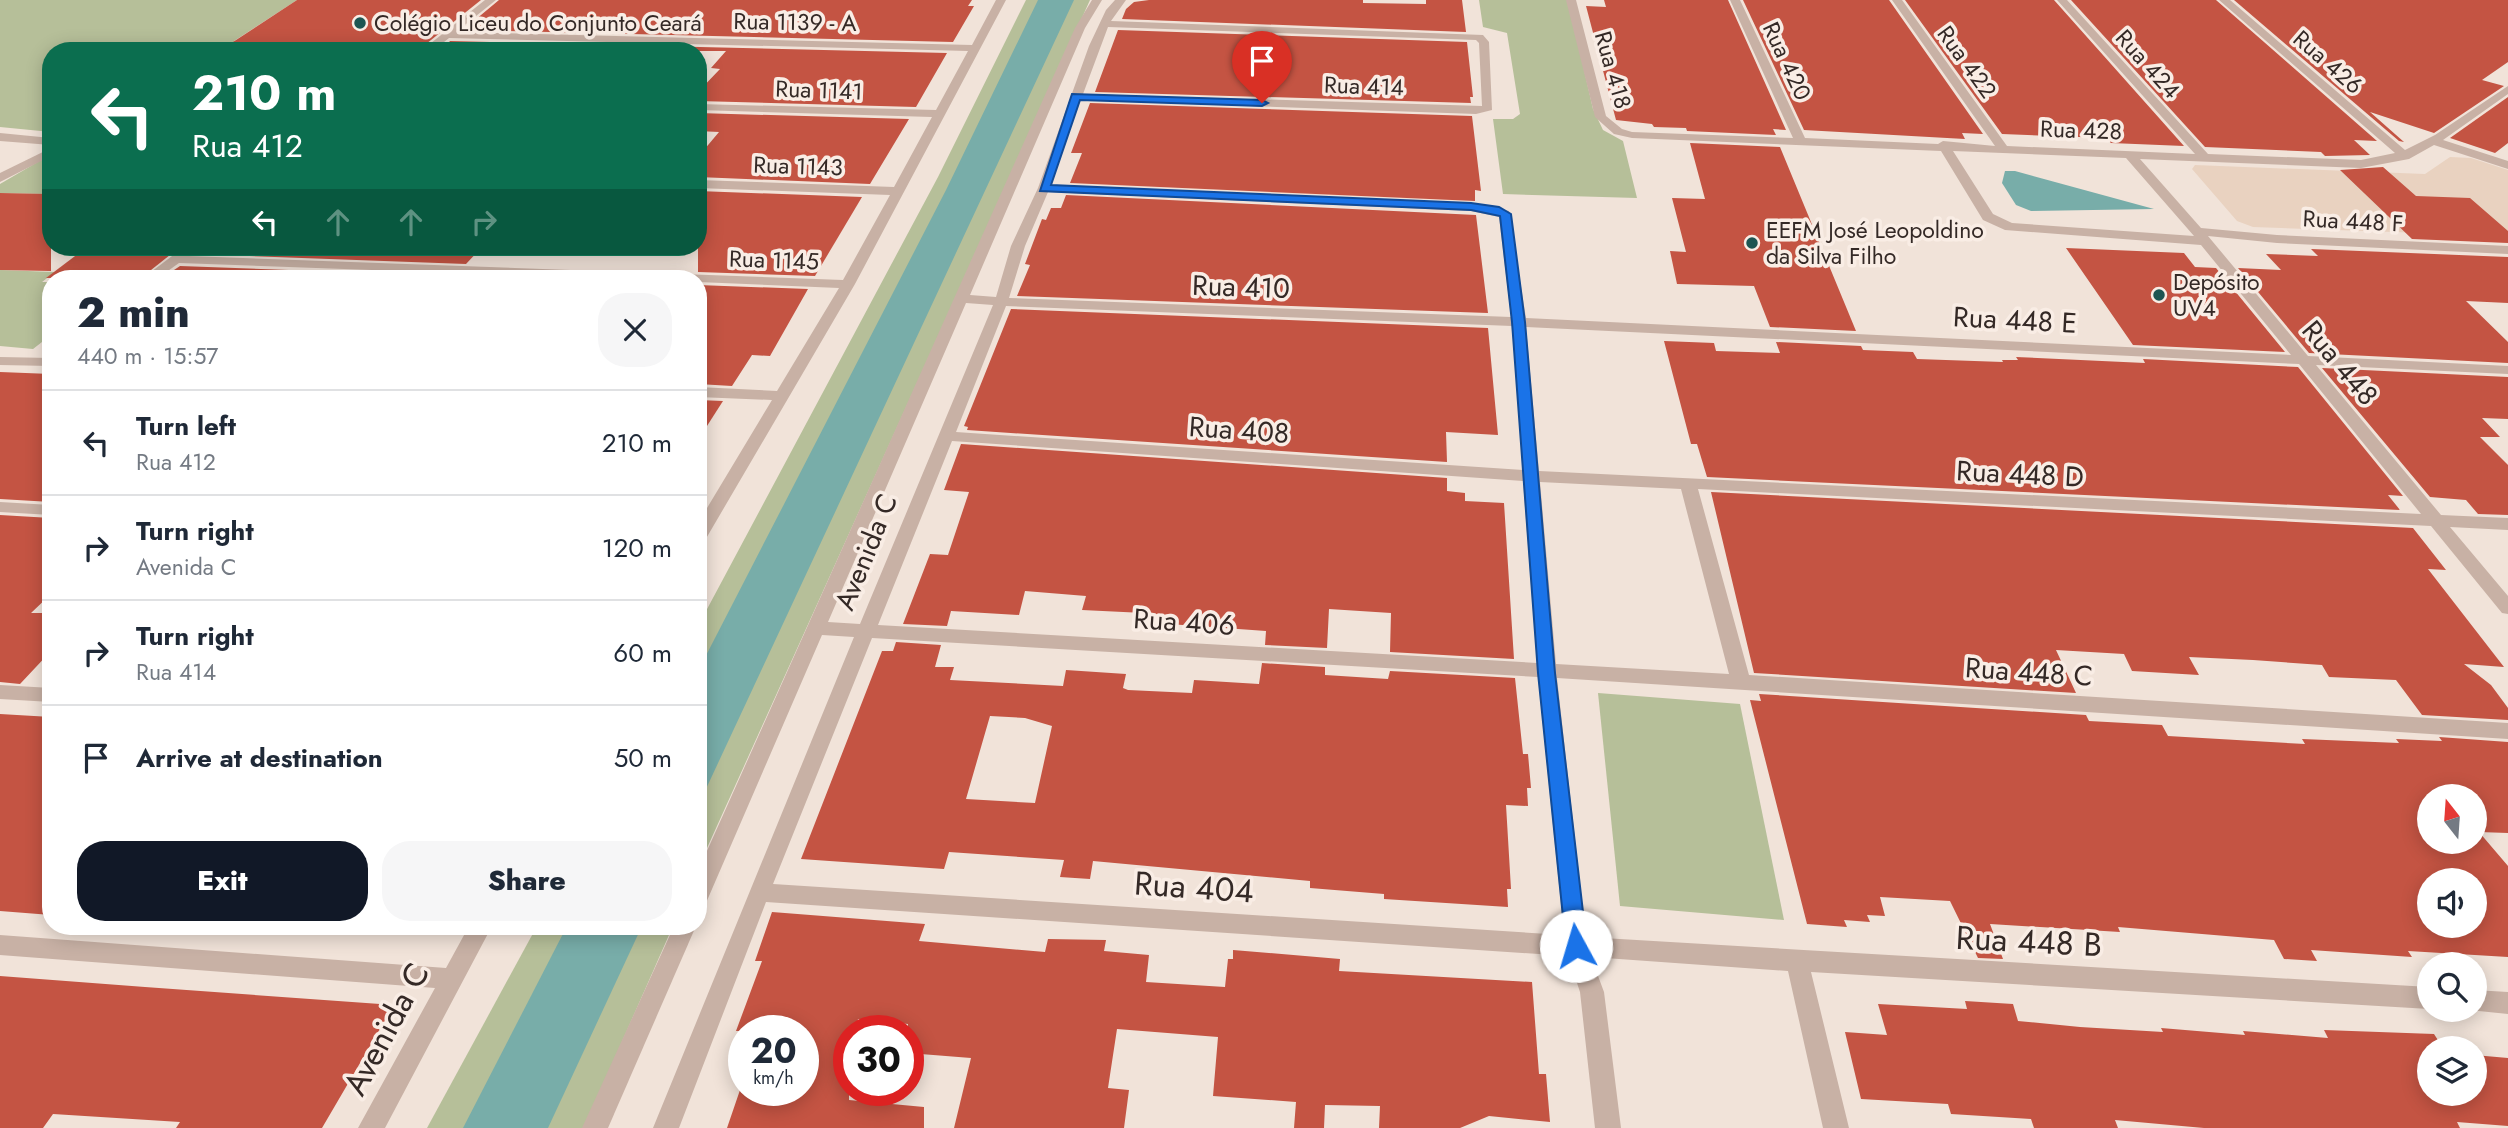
<!DOCTYPE html>
<html lang="en">
<head>
<meta charset="utf-8">
<style>
  :root { --surface:#fff; --page:#f6f6f7; --text:#1f2937; --muted:#747a83; --line:#e0e1e3; --accent:#111827 }
  body { margin:0; font-family:Jost,sans-serif; background:var(--page); color:var(--text); height:100vh; display:flex; flex-direction:column; font-size:26px; white-space:nowrap }
  * { box-sizing:border-box; margin:0 }
  p { font-size:23px; color:var(--muted) }
  .icon { flex:none; width:38px; height:38px; fill:none; stroke:currentColor; stroke-width:2; stroke-linecap:round; stroke-linejoin:round }
  .map { position:relative; flex:1; overflow:hidden }
  .drawer { position:absolute; left:42px; top:270px; width:665px; height:665px; display:flex; flex-direction:column; background:var(--surface); border-radius:28px; box-shadow:0 4px 18px #0003 }
  .drawer>* { flex:none }
  .banner { position:absolute; left:42px; top:42px; width:665px; height:214px; border-radius:28px; box-shadow:0 4px 18px #0003; background:#0b6e4f; color:#fff; overflow:hidden }
  .needle { width:46px; rotate:343deg }
  .controls { position:absolute; left:2417px; top:784px; display:grid; gap:14px }
  .controls a { display:grid; place-items:center; width:70px; height:70px; border-radius:50%; background:var(--surface); box-shadow:0 4px 18px #0003; font-size:35px }
  .speed { position:absolute; left:728px; top:1015px; display:flex; gap:14px; font-size:35px; font-weight:700; text-align:center }
  .speed>* { display:grid; place-content:center; width:91px; height:91px; border-radius:50%; background:var(--surface); box-shadow:0 4px 18px #0003; line-height:1 }
  .speed small { font-size:18px; font-weight:400 }
  .speed .limit { border:10px solid #d22; background:#fff; color:#111 }
  .pin { position:absolute; display:grid; place-items:center; width:60px; height:60px; color:#fff; margin:-72px -30px; border-radius:50% 50% 50% 0; rotate:-45deg; box-shadow:0 0 7px #0007 }
  .pin .icon { rotate:45deg }
  .me { position:absolute; width:77px; margin:-38px; rotate:354deg; stroke-linejoin:round; filter:drop-shadow(0 0 5px #0008) }
  .turn { display:flex; align-items:center; gap:24px; height:147px; padding:0 35px; font-size:32px }
  .turn .icon { width:91px; height:91px; stroke-width:2.5 }
  .turn b { display:block; font-size:49px; line-height:60px }
  .lanes { display:flex; align-items:center; height:66px; padding:0 35px; background:#0003; justify-content:center; gap:35px; direction:ltr }
  .lanes .off { opacity:.35 }
  .round { display:grid; place-items:center; flex:none; width:74px; height:74px; border-radius:28px; background:var(--page) }
  .head { display:flex; align-items:center; justify-content:space-between; height:119px; padding:0 35px }
  h1 { font-size:42px; font-weight:800; line-height:52px }
  .primary-button { display:flex; gap:14px; margin-top:auto; padding:14px 35px }
  .primary-button a { flex:1; height:80px; border-radius:28px; background:var(--accent); color:#fff; font-size:28px; font-weight:800; line-height:80px; text-align:center }
  .primary-button a+a { background:var(--page); color:var(--text) }
  ul { padding:0; list-style:none }
  li { display:flex; align-items:center; gap:21px; height:105px; padding:0 35px; border-top:2px solid var(--line) }
  li div { flex:1 }
  li b { display:block; font-size:26px }
  li em { font-style:normal }
  .map>svg:first-child { display:block }
  .green { fill:#b6bf99 }
  .plaza { fill:#e9d2c0 }
  .water { fill:#78ada9 }
  .building { fill:#c45443; fill-rule:evenodd }
  .lines { fill:none; stroke-linecap:round; stroke-linejoin:round }
  .minor { fill:#c8b1a5; fill-rule:evenodd }
  .route { fill:#1a73e8; stroke:#114b97; stroke-width:2 }
  .poi-dot { fill:#1d5552; stroke:#f9ede5; stroke-width:2.5 }
  .labels { text-anchor:middle; dominant-baseline:central; stroke-width:7; stroke-linejoin:round; paint-order:stroke }
  .far-street-label { font-size:23px; fill:#342926; stroke:#f9ede5 }
  .far-poi-label { font-size:23px; fill:#342926; stroke:#f9ede5; text-anchor:start }
  .street-label { font-size:28px; fill:#342926; stroke:#f9ede5 }
  .near-street-label { font-size:33px; fill:#342926; stroke:#f9ede5 }
</style>
</head>
<body>
<div class="map">
<svg width="2508" height="1128" viewBox="0 0 2508 1128">
  <rect width="100%" height="100%" fill="#f1e3d9"/>
  <g class="green">
    <path d="M0,0H297L234,41L420,38L403,51H51V132L0,127Z"/>
    <path d="M1026,0H1090L698,868V626L938,177Z"/>
    <path d="M1479,0H1568L1593,109L1603,130L1623,141L1637,198L1503,194L1493,119H1513L1520,114L1507,33L1483,27Z"/>
    <path d="M48,156H51V228L46,194L0,193V184Z"/>
    <path d="M0,270L55,272L42,282H51V335L33,349L0,346Z"/>
    <path d="M1598,693L1740,704L1784,920L1620,906Z"/>
    <path d="M537,926H673L584,1128H427Z"/>
  </g>
  <path class="plaza" d="M2450,157L2471,158L2508,170V236L2253,227L2237,221L2192,169L2195,165L2425,174Z"/>
  <g class="water">
    <path d="M1038,0H1074L698,806V671L946,190Z"/>
    <path d="M2005,171H2015L2154,209L2031,211L2016,205L2002,183Z"/>
    <path d="M567,926H642L548,1128H463Z"/>
  </g>
  <g class="building">
    <path d="M297,0H481L421,48L233,42Z"/>
    <path d="M499,0H972L968,6H974L953,42L463,30Z"/>
    <path d="M1149,0H1363V3L1426,4V0H1462L1466,32L1122,19L1126,9L1134,2Z"/>
    <path d="M1604,0H1728L1786,130L1773,129L1776,135L1687,131L1686,128L1654,127L1652,124L1616,120L1586,6L1606,7Z"/>
    <path d="M1743,0H1889L1983,134L1962,133L1965,139L1804,130Z"/>
    <path d="M1905,0H2054L2184,146L2111,143L2106,138L2002,134Z"/>
    <path d="M2071,0H2216L2377,141L2354,140L2370,155L2325,156L2321,152L2205,147Z"/>
    <path d="M2234,0H2508V62L2482,80L2504,86L2434,133L2370,112L2404,142L2399,141Z"/>
    <path d="M1118,30L1467,42L1473,97H1470L1471,103L1095,92Z"/>
    <path d="M450,41L947,53L916,107L698,101V92L720,69L711,68L726,51H441Z"/>
    <path d="M2508,97V143L2495,153L2450,138Z"/>
    <path d="M1090,103L1472,116L1481,191L1475,190V201L1070,183L1082,153H1071Z"/>
    <path d="M698,113L909,119L870,184L698,177V157L719,132L698,131Z"/>
    <path d="M1690,143L1780,147L1856,331L1770,327L1754,286L1677,284L1670,251L1686,252L1672,198L1705,199Z"/>
    <path d="M2383,167L2416,196L2470,198L2508,231V243L2412,239L2340,170Z"/>
    <path d="M698,191L862,197L815,276L698,272Z"/>
    <path d="M0,193L51,194V271L0,270Z"/>
    <path d="M1066,195L1476,215L1488,313L1017,296L1030,265L1025,264L1042,219L1046,220L1051,208H1061Z"/>
    <path d="M87,247H180L141,278H46Z"/>
    <path d="M201,247H482L466,264L195,254Z"/>
    <path d="M2066,248L2184,253L2195,267L2216,268L2285,352L2133,345Z"/>
    <path d="M2311,249L2508,257V303L2466,301L2508,342V363L2309,353L2238,268L2281,270L2266,254L2318,256Z"/>
    <path d="M180,266L454,276L452,278H162Z"/>
    <path d="M698,285L808,289L770,356L752,355L732,386L698,384Z"/>
    <path d="M1011,309L1488,328L1498,435L1446,432L1447,462L967,430L968,427L964,426Z"/>
    <path d="M1664,341L1714,343L1716,351L1780,353L1776,342L1861,346L1863,350L1913,352L1917,359L2003,362L2002,360H2018L2016,357L2145,363L2143,359L2298,367L2403,496L2388,495L2400,510L1707,477L1697,444H1691Z"/>
    <path d="M2322,368L2508,377V419L2482,418L2500,437H2480L2508,465V515L2478,514L2466,500L2430,497Z"/>
    <path d="M0,372L51,374V502L0,499Z"/>
    <path d="M698,400L723,401L698,440Z"/>
    <path d="M961,444L1447,478V491L1465,493V501L1504,503L1514,659L1390,652L1391,613L1329,609L1327,648L1265,645L1266,631L1141,622L1144,613L1082,610L1086,596L1025,591L1019,615L951,611L947,626L903,624L930,554L948,555L969,492L944,490Z"/>
    <path d="M1711,492L2413,528L2446,570L2428,569L2504,667L2464,664L2491,685L2508,708V720L2422,715L2396,680L2329,677L2322,665L2253,660L2189,657L2199,675L2132,671L2124,654L2056,650L2076,693L1754,673Z"/>
    <path d="M0,515L51,518V594L31,613H51V651L20,684L0,682Z"/>
    <path d="M896,642L941,645L935,667H954L950,680L1063,686L1066,670L1126,674L1123,688L1128,690L1192,693L1194,680L1259,684L1262,663L1325,667V675L1388,679L1390,671L1515,678L1523,754H1528L1531,788H1527L1528,806L1506,805L1511,889H1507L1508,907L1384,899V894L1310,888V881L1093,861L1090,879L1060,877L1064,860L949,852L944,869L801,859L882,651H893ZM990,716L1025,718L1052,726L1035,803L966,799Z"/>
    <path d="M1759,694L2086,715L2089,721L2162,725L2168,736L2305,744L2302,739L2399,743L2396,739L2442,741L2439,737L2508,742V833L2479,832L2508,866V957L2408,951L2412,957L2311,950L2317,961L2284,959L2274,940L2118,927L2120,932L1990,924L2003,959L1978,958L1950,901L1880,897L1885,916L1867,915L1870,922L1844,920L1847,927L1807,924L1750,700L1761,701ZM2429,796H2474V842H2429ZM2429,880H2474V926H2429Z"/>
    <path d="M0,714L51,717V915L0,911Z"/>
    <path d="M772,912L925,924L919,941L1045,952L1048,939L1106,940L1104,951L1149,955L1146,982L1225,987L1228,959H1233V950L1340,959L1339,971L1532,982L1539,1074H1546L1550,1122L1489,1116L1460,1128H1379L1380,1106L1325,1105L1324,1128H1294L1296,1102L1213,1096L1218,1037L1117,1029L1108,1088L1129,1090L1124,1128H954L971,1058L908,1053V1024L858,1019L855,1031H849V1100L924,1107V1128H727L740,1090H803V1031H736L762,961H755Z"/>
    <path d="M0,976L145,987L394,1005L322,1128H176L180,1122L53,1114L43,1128H0Z"/>
    <path d="M1965,1001L2013,1004L2018,1021L2080,1027L2163,1032L2161,1028L2245,1035L2243,1031L2328,1038L2324,1030L2434,1034L2443,1048H2429V1094H2474V1055L2508,1058V1126L2457,1122L2460,1128H2204L2115,1120L2118,1128H2034L2031,1119L1951,1114L1948,1104L1861,1099L1845,1032L1887,1035L1878,1004L1967,1009Z"/>
  </g>
  <g class="lines">
    <g class="minor">
      <path d="M485,0H496L456,32L972,45L996,0H1006L855,284L704,542L698,544V523L772,400L698,397V387L777,391L839,288L698,282V278H589L179,263L158,278H143L184,247H198L189,256L843,280L890,195L698,188V180L894,187L932,117L698,110V104L936,110L968,51L449,38L433,51H421Z"/>
      <path d="M1092,0H1102L1085,28L970,295L996,297L1011,246L1038,188L1089,46L1106,10L1115,0H1126L1111,21L1483,35L1489,42L1492,110L1476,114L1080,100L1051,185L1471,203L1509,211L1526,318L2291,355L2201,245L2005,230L1983,220L1941,151L1632,138L1614,134L1595,117L1566,0H1576L1606,116L1622,129L1632,132L1793,138L1730,0H1740L1805,138L1938,144L1943,141L1995,146L1892,0H1902L2007,146L2195,154L2057,0H2067L2208,154L2361,160L2395,153L2219,0H2230L2405,150L2435,135L2508,86V94L2443,140L2508,161V169L2434,145L2409,159L2361,168L2140,159L2201,228L2277,235L2508,246V254L2277,243L2208,236L2308,356L2508,366V374L2316,365L2441,515L2508,518V530L2450,527L2508,596V614L2502,613L2431,526L1698,489L1749,675L2508,723V739L1557,678L1586,937L2429,987V1009L1811,972L1849,1128H1823L1788,971L1591,957L1604,992L1621,1128H1595L1580,992L1568,956L766,902L679,1128H653L854,637L822,635L709,896L706,903L698,905V871L1075,28ZM1108,27L1476,40L1479,43L1482,106L1083,94ZM1953,151L2126,158L2194,236L2012,223L1993,214ZM1048,192L1471,211L1499,217L1511,317L1009,298L1025,246ZM966,303L993,305L860,624L828,622ZM1006,306L1512,326L1523,470L956,432ZM1526,327L2299,364L2421,514L1539,471ZM952,441L1523,481L1537,663L878,625ZM1540,482L1681,489L1729,674L1556,664ZM872,638L1538,677L1564,935L773,884Z"/>
      <path d="M0,133L51,138V145L0,141Z"/>
      <path d="M51,148V156L0,182V173Z"/>
      <path d="M0,357L51,358V366L0,365Z"/>
      <path d="M0,502L51,505V515L0,512Z"/>
      <path d="M0,685L51,688V702L0,699Z"/>
      <path d="M469,926H492L385,1128H358L435,988L0,955V935L446,968Z"/>
      <path d="M674,926H696L608,1128H582Z"/>
      <path d="M2474,990L2508,992V1014L2469,1010H2474Z"/>
    </g>
  </g>
  <path class="route" d="M1072,94L1262,100L1268,103L1262,106L1080,100L1051,185L1471,203L1499,207L1511,214L1525,322L1555,673L1587,946L1584,952L1576,955L1569,952L1566,946L1538,673L1512,322L1500,216L1471,210L1040,191Z"/>
  <g class="poi-dot">
    <circle cx="360" cy="23" r="7"/>
    <circle cx="1752" cy="243" r="7"/>
    <circle cx="2159" cy="295" r="7"/>
  </g>
  <g class="labels">
    <g class="far-street-label">
      <text transform="translate(795 22) rotate(1)">Rua 1139 - A</text>
      <text transform="translate(1787 61) rotate(65)">Rua 420</text>
      <text transform="translate(1967 62) rotate(54)">Rua 422</text>
      <text transform="translate(2328 62) rotate(41)">Rua 426</text>
      <text transform="translate(2148 64) rotate(48)">Rua 424</text>
      <text transform="translate(1613 70) rotate(74)">Rua 418</text>
      <text transform="translate(1364 86) rotate(2)">Rua 414</text>
      <text transform="translate(819 90) rotate(2)">Rua 1141</text>
      <text transform="translate(2081 130) rotate(2)">Rua 428</text>
      <text transform="translate(798 166) rotate(2)">Rua 1143</text>
      <text transform="translate(2353 221) rotate(3)">Rua 448 F</text>
      <text transform="translate(774 260) rotate(2)">Rua 1145</text>
    </g>
    <g class="far-poi-label">
      <text x="374" y="23">Colégio Liceu do Conjunto Ceará</text>
      <text x="1766" y="230">EEFM José Leopoldino<tspan x="1766" dy="26">da Silva Filho</tspan></text>
      <text x="2173" y="282">Depósito<tspan x="2173" dy="26">UV4</tspan></text>
    </g>
    <g class="street-label">
      <text transform="translate(1241 287) rotate(2)">Rua 410</text>
      <text transform="translate(2015 320) rotate(3)">Rua 448 E</text>
      <text transform="translate(2340 363) rotate(50)">Rua 448</text>
      <text transform="translate(1239 430) rotate(4)">Rua 408</text>
      <text transform="translate(2020 474) rotate(3)">Rua 448 D</text>
      <text transform="translate(866 552) rotate(-68)">Avenida C</text>
      <text transform="translate(1184 622) rotate(4)">Rua 406</text>
      <text transform="translate(2029 672) rotate(4)">Rua 448 C</text>
    </g>
    <g class="near-street-label">
      <text transform="translate(1194 887) rotate(4)">Rua 404</text>
      <text transform="translate(2029 941) rotate(3)">Rua 448 B</text>
      <text transform="translate(386 1029) rotate(-62)">Avenida C</text>
    </g>
  </g>
</svg>
<div class="controls">
<a><svg class="needle" viewBox="-14 -14 28 28"><path d="M0-13l5 13h-10z" fill="#e53935"/><path d="M0 13l5-13h-10z" fill="#747a83"/></svg></a>
<a><svg class="icon" aria-label="sound" viewBox="0 0 24 24"><path d="M4 9h4l5-4v14l-5-4H4zM17 9q2 3 0 6"/></svg></a>
<a><svg class="icon" aria-label="search" viewBox="0 0 24 24"><circle cx="10" cy="10" r="6"/><path d="M15 15l6 6"/></svg></a>
<a><svg class="icon" aria-label="layers" viewBox="0 0 24 24"><path d="M12 4l9 5-9 5-9-5zM3 14l9 5 9-5"/></svg></a>
</div>
<div class="speed"><div>20<small>km/h</small></div><div class="limit">30</div></div>
<div class="pin" style="left:1262px;top:103px;background:#d93025"><svg class="icon" aria-label="arrive" viewBox="0 0 24 24"><path d="M6 21V4h12l-3 4 3 4H6"/></svg></div>
<svg class="me" style="left:1576px;top:946px" viewBox="-20 -20 40 40"><circle r="19" fill="#fff"/><path d="M0-13L10 11 0 6-10 11z" fill="#1a73e8"/></svg>
<div class="banner">
<div class="turn"><svg class="icon" aria-label="left" viewBox="0 0 24 24"><path d="M17 20v-9H6M10 6l-5 5 5 5"/></svg><div><b>210 m</b>Rua 412</div></div>
<div class="lanes"><svg class="icon" aria-label="left" viewBox="0 0 24 24"><path d="M17 20v-9H6M10 6l-5 5 5 5"/></svg><svg class="icon off" aria-label="ahead" viewBox="0 0 24 24"><path d="M12 20V5M6 11l6-6 6 6"/></svg><svg class="icon off" aria-label="ahead" viewBox="0 0 24 24"><path d="M12 20V5M6 11l6-6 6 6"/></svg><svg class="icon off" aria-label="right" viewBox="0 0 24 24"><path d="M7 20v-9h11M14 6l5 5-5 5"/></svg></div>
</div>
<section class="drawer">
<div class="head"><div><h1>2 min</h1><p>440 m · 15:57</p></div><a class="round"><svg class="icon" aria-label="close" viewBox="0 0 24 24"><path d="M6 6l12 12M18 6L6 18"/></svg></a></div>
<ul>
<li><svg class="icon" aria-label="left" viewBox="0 0 24 24"><path d="M17 20v-9H6M10 6l-5 5 5 5"/></svg><div><b>Turn left</b><p>Rua 412</p></div><em>210 m</em></li>
<li><svg class="icon" aria-label="right" viewBox="0 0 24 24"><path d="M7 20v-9h11M14 6l5 5-5 5"/></svg><div><b>Turn right</b><p>Avenida C</p></div><em>120 m</em></li>
<li><svg class="icon" aria-label="right" viewBox="0 0 24 24"><path d="M7 20v-9h11M14 6l5 5-5 5"/></svg><div><b>Turn right</b><p>Rua 414</p></div><em>60 m</em></li>
<li><svg class="icon" aria-label="arrive" viewBox="0 0 24 24"><path d="M6 21V4h12l-3 4 3 4H6"/></svg><div><b>Arrive at destination</b></div><em>50 m</em></li>
</ul>
<div class="primary-button"><a>Exit</a><a>Share</a></div>
</section>
</div>
</body>
</html>
